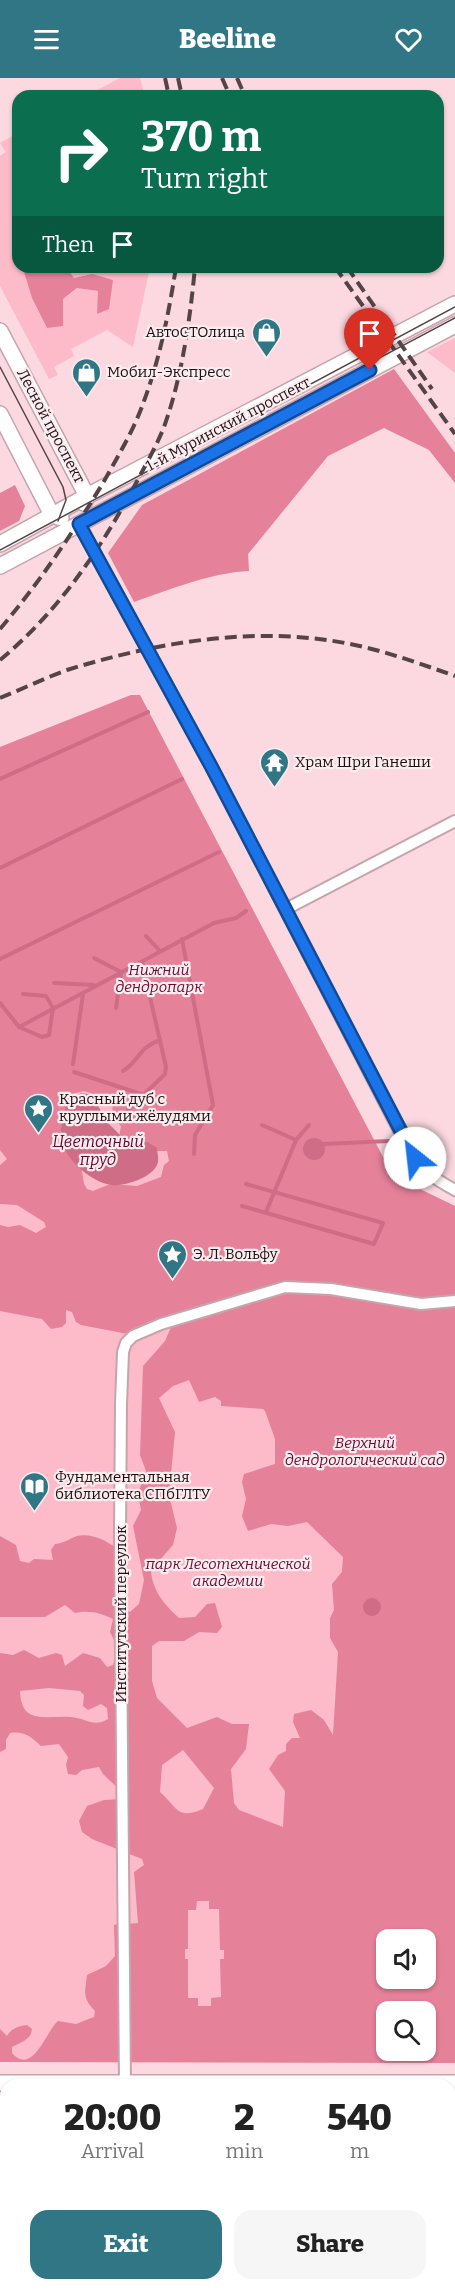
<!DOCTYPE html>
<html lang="en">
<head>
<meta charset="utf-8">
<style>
  :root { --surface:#fff; --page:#f6f6f6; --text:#222; --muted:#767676; --accent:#317685 }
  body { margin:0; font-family:Bitter,serif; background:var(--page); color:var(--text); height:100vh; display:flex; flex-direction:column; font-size:22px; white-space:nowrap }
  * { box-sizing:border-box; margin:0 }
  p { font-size:20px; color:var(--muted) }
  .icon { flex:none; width:33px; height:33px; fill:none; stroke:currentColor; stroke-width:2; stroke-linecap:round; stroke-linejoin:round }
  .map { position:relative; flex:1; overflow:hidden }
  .panel { position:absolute; left:0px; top:2001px; width:456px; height:212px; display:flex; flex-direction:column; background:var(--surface); border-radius:18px 18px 0 0; box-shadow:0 2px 4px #0004 }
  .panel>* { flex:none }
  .top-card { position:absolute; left:12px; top:12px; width:432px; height:183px; border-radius:18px; box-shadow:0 2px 4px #0004; background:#0b6e4f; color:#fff; overflow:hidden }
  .controls { position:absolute; left:376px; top:1851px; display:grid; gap:12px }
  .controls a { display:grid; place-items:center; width:60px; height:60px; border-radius:12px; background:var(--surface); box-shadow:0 2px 4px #0004; font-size:30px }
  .pin { position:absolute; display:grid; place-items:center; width:51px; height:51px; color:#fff; margin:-62px -26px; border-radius:50% 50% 50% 0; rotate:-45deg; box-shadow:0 0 6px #0007 }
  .pin .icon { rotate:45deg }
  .me { position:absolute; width:66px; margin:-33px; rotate:331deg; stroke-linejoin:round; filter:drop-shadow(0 0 4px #0008) }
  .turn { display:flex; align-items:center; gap:21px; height:126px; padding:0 30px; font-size:27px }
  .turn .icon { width:78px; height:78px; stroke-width:2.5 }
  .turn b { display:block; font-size:42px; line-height:51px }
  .then { display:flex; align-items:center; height:57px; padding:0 30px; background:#0003; gap:12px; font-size:22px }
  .eta { display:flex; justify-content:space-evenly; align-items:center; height:102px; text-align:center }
  .eta b { font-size:36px; font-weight:800; line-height:42px }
  .cta { display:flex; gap:12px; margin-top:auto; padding:12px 30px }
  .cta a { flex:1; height:69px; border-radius:18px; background:var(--accent); color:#fff; font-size:24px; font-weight:800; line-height:69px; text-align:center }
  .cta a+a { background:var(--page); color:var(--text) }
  header { display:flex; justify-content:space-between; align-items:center; height:78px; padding:0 30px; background:var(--accent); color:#fff; font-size:27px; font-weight:800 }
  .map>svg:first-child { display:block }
  .green { fill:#fdbac8; fill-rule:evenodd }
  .forest { fill:#e6819a; fill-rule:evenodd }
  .water { fill:#cf6d86 }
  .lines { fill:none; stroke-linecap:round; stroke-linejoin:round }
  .stream { stroke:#cf6d86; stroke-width:4 }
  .street-casing { stroke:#c6a4ab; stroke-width:14 }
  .secondary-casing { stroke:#c6a4ab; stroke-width:18 }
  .street { stroke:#fff; stroke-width:10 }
  .secondary { stroke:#fff; stroke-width:15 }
  .tram { stroke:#554447; stroke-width:1.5 }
  .rail { stroke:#554447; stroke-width:4; stroke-dasharray:12 6; stroke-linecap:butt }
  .route-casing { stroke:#114b97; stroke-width:15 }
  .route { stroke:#1a73e8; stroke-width:10 }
  .labels { text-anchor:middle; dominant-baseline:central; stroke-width:4.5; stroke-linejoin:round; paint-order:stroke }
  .poi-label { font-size:15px; fill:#1d1113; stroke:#fbecef; text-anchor:start }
  .street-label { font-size:15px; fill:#1d1113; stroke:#fbecef }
  .park-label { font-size:15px; font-style:italic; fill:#6a0f31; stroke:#fbecef }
  .water-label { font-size:16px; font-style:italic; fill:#65092d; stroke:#fbecef }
</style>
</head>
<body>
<header><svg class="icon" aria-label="menu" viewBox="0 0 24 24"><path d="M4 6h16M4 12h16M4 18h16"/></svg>Beeline<svg class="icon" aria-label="heart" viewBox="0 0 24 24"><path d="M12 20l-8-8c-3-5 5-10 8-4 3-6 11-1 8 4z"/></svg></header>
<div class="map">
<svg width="455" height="2212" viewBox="0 0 455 2212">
  <rect width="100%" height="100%" fill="#fcd9e0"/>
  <g class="green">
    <path d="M120,0H140L145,18H86Z"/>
    <path d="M18,55V189H26L23,191L32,220L47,250L63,221L78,210L98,213L109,230L92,196L74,200L68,193L73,189H150L133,269L107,252L71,271L74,278L54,289L58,297L49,301L0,208V78L6,74L0,65Z"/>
    <path d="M455,260V295L427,274Z"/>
    <path d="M131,617H140L393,1098L455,1128V1985L0,1984V669ZM387,1862H426V1900H387ZM387,1934H426V1972H387Z"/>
  </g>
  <g class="forest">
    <path d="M26,189H73L69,193L74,200L92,196L113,202L109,231L97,236L98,213L77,210L63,221V248L47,250L32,220L23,191Z"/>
    <path d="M394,291L455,375V405L429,372L384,350L328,378L248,476L249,493C210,495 171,511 134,524L108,475L142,427Z"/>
    <path d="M15,407L25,428L19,443L0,453V415Z"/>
    <path d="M131,617H140L393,1098L455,1128V1985L0,1984V1951L7,1958C11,1951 18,1948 27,1947L32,1951C31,1962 21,1964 12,1969V1975C33,1999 47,1951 58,1943L76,1946L94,1939L95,1933C82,1920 85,1914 87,1897L106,1888L115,1878L114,1847C122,1845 130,1846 138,1845L134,1794L144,1787L142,1781L92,1761L82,1754L79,1743L87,1728L104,1722L121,1721V1713L103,1696L99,1689L82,1692L76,1697L68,1696L66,1687L68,1679L59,1666L41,1668C31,1659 25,1653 10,1655L6,1662V1671L0,1674V1575L13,1577L24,1572L39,1580L56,1575L62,1577L65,1588L83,1575L100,1580L107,1589L113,1587L118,1570L110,1554L113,1541C100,1535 90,1532 75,1535L65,1527L45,1539H0V1458L16,1467L20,1483L29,1485L34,1481L53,1482L51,1472L55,1466C66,1465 70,1460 77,1458C93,1455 106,1463 118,1471L124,1532L130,1534L139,1526L144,1502L133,1448L141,1432L138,1416L146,1393L140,1377L143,1288L165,1263L172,1247L133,1257L81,1247L76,1244L72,1234L66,1232V1245L62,1249L51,1251L42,1241L0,1233V1147L8,1149L20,1147L36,1155L46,1149L44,1144L17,1127L0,1126V1087L7,1081L0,1072V669ZM84,1013L112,1022L113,1040L121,1048L119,1060C128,1073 153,1073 167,1073L169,1083L164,1087L161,1099L137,1108L110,1106L93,1113L87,1111L84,1106L70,1022L72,1016ZM189,1302L199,1324L215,1319L221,1323V1328L263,1331L265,1333L275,1361V1386L244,1396L242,1404L246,1421L242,1438L248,1453L271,1446L288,1448L307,1444L343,1479L342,1494L332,1506L334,1532L330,1540V1560L338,1574L333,1657L324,1642L311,1632L294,1636L293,1644L300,1660H292L286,1666V1673L278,1677L269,1691L285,1713L283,1749L239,1732L234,1725L231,1691L246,1671L249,1646H232L217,1639L187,1650L157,1620L152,1603V1568L159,1563H184L199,1554L217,1555L222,1549L215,1525L207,1526L195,1539L179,1540C165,1527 152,1513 151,1492L173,1467L177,1450L169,1417L175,1354L159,1320L173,1308ZM49,1610L80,1613L84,1617L83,1628L88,1632L101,1626L107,1630L108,1641C94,1650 85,1640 71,1639C47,1637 21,1648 20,1613ZM183,1672L214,1710L203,1731C177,1742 178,1730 160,1714L162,1687ZM197,1823H209V1831H219L220,1872H224V1881H220L221,1919L211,1920V1928H198V1920H188V1881H185V1871H188V1832H196ZM387,1862H426V1900H387ZM387,1934H426V1972H387Z"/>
  </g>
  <g class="water">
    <path d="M81,1015L93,1017L105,1042L127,1064H147L157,1070C157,1074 159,1080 158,1084C155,1099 124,1109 111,1107C89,1103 63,1080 61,1058C60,1048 65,1036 66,1026Z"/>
    <circle cx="314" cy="1071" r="11"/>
    <circle cx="372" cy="1529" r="9"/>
  </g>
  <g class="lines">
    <g class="stream">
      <path d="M0,701L148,634"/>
      <path d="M0,790L182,701"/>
      <path d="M146,858L160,873"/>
      <path d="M182,861L213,1027L195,1057L194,1076"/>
      <path d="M94,880L121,894L116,930"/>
      <path d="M0,881L219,774"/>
      <path d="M54,905L94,907"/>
      <path d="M0,925L19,949L42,959L49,957L53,930L46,918L23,916"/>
      <path d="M19,949L214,845L236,840L246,833"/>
      <path d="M73,986L83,916"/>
      <path d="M123,993C140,982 138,970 160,962"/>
      <path d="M74,994L144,1017"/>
      <path d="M125,1035L165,996L166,989L142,884"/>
      <path d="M262,1047L296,1062"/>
      <path d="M324,1066L389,1063"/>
      <path d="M242,1128L374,1166L383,1145L246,1106"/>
      <path d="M266,1134L296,1062L309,1047"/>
    </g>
    <defs>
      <g id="street">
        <path d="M79,446L211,688L408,1070C423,1093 431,1099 455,1112"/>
        <path d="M286,831L455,743"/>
        <path d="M125,2005L120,1453L121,1326L123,1274L126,1265L133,1258L161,1246L285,1209L331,1211L421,1226L455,1223"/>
      </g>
      <g id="secondary">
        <path d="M0,253L87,418L84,425"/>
        <path d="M0,336L52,437L61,440"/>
        <path d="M0,466L87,418L455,226"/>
        <path d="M0,488L455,247"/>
        <path d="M0,2005H455"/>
      </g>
    </defs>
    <use href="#street" class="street-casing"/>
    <use href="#secondary" class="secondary-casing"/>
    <use href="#street" class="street"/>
    <use href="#secondary" class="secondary"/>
    <g class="tram">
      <path d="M0,289L63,409L66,422L58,443"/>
      <path d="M105,425L455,240"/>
      <path d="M0,472L455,229"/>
    </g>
    <g class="rail">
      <path d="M165,0L169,18"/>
      <path d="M178,0L182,18"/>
      <path d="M222,0L230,18"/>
      <path d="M237,0L245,18"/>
      <path d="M335,189L455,356"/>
      <path d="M347,189L432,311"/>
      <path d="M0,551C39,505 72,456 103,405C118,378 134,352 144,323C160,280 169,234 176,189"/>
      <path d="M0,582C58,534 100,472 135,407C145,388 156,369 164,349C182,299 190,242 195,189"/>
      <path d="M0,620C22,611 45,600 67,592C157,564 257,547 350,566C386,573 421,586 455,598"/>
    </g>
  </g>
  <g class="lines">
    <defs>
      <path id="route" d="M370,292L79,446L211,688L415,1080"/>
    </defs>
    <use href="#route" class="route-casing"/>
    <use href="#route" class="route"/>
  </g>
  <defs>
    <symbol id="shop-pin" viewBox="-11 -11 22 30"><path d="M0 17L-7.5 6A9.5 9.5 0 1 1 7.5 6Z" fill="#317685" stroke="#fbecef"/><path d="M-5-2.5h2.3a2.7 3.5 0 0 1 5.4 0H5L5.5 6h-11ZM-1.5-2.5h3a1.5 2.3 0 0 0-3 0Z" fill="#fff"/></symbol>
    <symbol id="temple-pin" viewBox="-11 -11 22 30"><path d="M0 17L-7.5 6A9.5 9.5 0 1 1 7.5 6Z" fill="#317685" stroke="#fbecef"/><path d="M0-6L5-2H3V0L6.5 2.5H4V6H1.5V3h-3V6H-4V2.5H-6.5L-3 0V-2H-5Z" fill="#fff"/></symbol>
    <symbol id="sight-pin" viewBox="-11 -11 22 30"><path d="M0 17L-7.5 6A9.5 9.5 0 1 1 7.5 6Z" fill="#317685" stroke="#fbecef"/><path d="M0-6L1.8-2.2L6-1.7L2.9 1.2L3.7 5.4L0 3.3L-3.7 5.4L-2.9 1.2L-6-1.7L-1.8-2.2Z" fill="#fff"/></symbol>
    <symbol id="library-pin" viewBox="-11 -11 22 30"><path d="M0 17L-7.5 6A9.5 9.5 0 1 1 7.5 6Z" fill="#317685" stroke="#fbecef"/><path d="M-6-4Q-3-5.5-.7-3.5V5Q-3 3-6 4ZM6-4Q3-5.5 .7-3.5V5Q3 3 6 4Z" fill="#fff"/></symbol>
  </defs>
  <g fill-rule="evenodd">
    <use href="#shop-pin" x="250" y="238" width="33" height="45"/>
    <use href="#shop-pin" x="70" y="278" width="33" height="45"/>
    <use href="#temple-pin" x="258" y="668" width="33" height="45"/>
    <use href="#sight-pin" x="22" y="1014" width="33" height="45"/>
    <use href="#sight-pin" x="156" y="1160" width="33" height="45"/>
    <use href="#library-pin" x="18" y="1392" width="33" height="45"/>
  </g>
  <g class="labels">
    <g class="poi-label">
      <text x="245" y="254" text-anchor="end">АвтоСТОлица</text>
      <text x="107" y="294">Мобил-Экспресс</text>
      <text x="295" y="684">Храм Шри Ганеши</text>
      <text x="59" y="1021">Красный дуб с<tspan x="59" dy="17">круглыми жёлудями</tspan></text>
      <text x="193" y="1176">Э. Л. Вольфу</text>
      <text x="55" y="1399">Фундаментальная<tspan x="55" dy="17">библиотека СПбГЛТУ</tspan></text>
    </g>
    <g class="street-label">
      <text transform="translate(228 346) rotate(-28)">1-й Муринский проспект</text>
      <text transform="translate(51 348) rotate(62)">Лесной проспект</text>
      <text transform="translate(121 1536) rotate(-90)">Институтский переулок</text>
    </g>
    <g class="park-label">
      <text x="159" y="892">Нижний<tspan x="159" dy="17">дендропарк</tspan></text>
      <text x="365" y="1365">Верхний<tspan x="365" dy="17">дендрологический сад</tspan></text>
      <text x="228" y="1486">парк Лесотехнической<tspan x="228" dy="17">академии</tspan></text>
    </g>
    <g class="water-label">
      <text x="98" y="1063">Цветочный<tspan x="98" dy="18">пруд</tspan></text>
    </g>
  </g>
</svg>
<div class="controls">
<a><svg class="icon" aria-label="sound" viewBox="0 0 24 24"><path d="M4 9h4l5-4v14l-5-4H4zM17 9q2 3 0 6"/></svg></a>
<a><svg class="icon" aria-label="search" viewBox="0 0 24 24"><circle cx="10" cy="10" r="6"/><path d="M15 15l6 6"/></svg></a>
</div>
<div class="pin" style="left:370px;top:292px;background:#d93025"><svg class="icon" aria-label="arrive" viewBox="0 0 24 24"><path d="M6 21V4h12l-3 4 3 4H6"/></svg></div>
<svg class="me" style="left:415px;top:1080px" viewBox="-20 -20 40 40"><circle r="19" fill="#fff"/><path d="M0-13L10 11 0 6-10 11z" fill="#1a73e8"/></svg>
<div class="top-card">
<div class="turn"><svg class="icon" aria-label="right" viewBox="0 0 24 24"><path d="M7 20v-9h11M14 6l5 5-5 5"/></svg><div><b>370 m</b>Turn right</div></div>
<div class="then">Then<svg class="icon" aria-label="arrive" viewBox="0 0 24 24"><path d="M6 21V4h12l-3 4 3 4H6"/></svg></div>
</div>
<section class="panel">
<div class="eta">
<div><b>20:00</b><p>Arrival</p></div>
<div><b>2</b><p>min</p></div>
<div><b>540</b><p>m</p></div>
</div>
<div class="cta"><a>Exit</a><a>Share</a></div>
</section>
</div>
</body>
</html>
